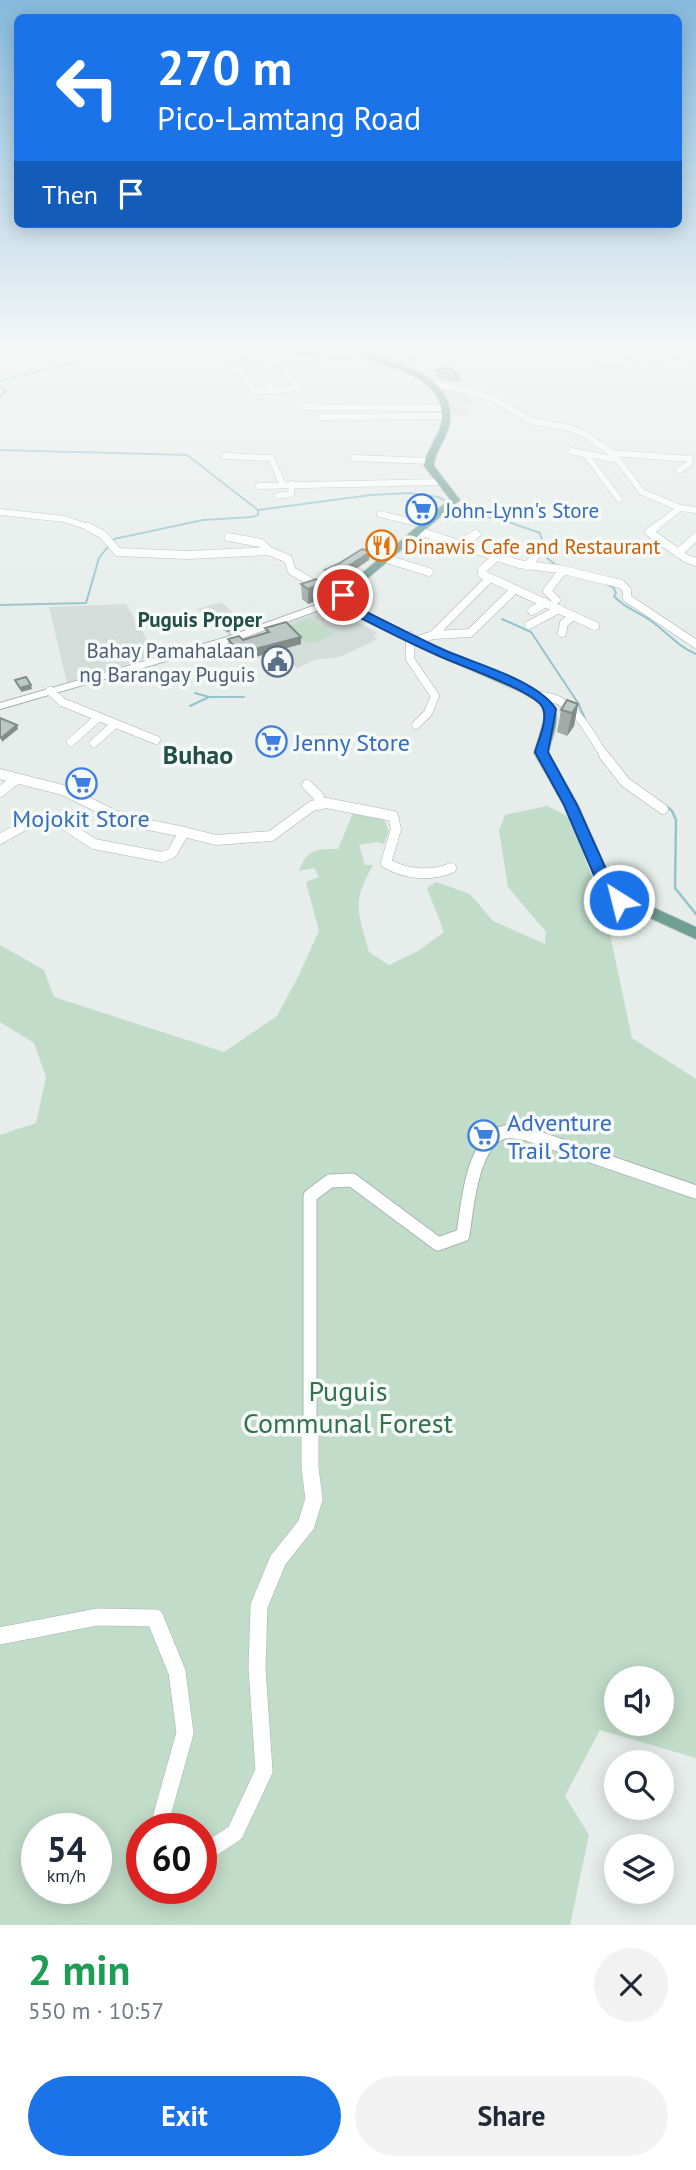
<!DOCTYPE html>
<html lang="en">
<head>
<meta charset="utf-8">
<style>
  :root { --surface:#fff; --page:#f2f2f3; --text:#1f2937; --muted:#747a83; --accent:#1a73e8 }
  body { margin:0; font-family:"PT Sans",sans-serif; background:var(--page); color:var(--text); height:100vh; display:flex; flex-direction:column; font-size:26px; white-space:nowrap }
  * { box-sizing:border-box; margin:0 }
  p { font-size:23px; color:var(--muted) }
  .icon { flex:none; width:38px; height:38px; fill:none; stroke:currentColor; stroke-width:2; stroke-linecap:round; stroke-linejoin:round }
  .map { position:relative; height:1925px; overflow:hidden }
  .side { display:flex; flex-direction:column; background:var(--surface); flex:1 }
  .side>* { flex:none }
  .guide { position:absolute; left:14px; top:14px; width:668px; height:214px; border-radius:10px; box-shadow:0 4px 18px #0003; background:#1a73e8; color:#fff; overflow:hidden }
  .buttons { position:absolute; left:604px; top:1666px; display:grid; gap:14px }
  .buttons a { display:grid; place-items:center; width:70px; height:70px; border-radius:50%; background:var(--surface); box-shadow:0 4px 18px #0003; font-size:35px }
  .speed { position:absolute; left:21px; top:1813px; display:flex; gap:14px; font-size:35px; font-weight:700; text-align:center }
  .speed>* { display:grid; place-content:center; width:91px; height:91px; border-radius:50%; background:var(--surface); box-shadow:0 4px 18px #0003; line-height:1 }
  .speed small { font-size:18px; font-weight:400 }
  .speed .limit { border:10px solid #d22; background:#fff; color:#111 }
  .pin { position:absolute; display:grid; place-items:center; width:60px; height:60px; color:#fff; margin:-30px; border:4px solid #fff; border-radius:50%; box-shadow:0 2px 7px #0007 }
  .me { position:absolute; width:77px; margin:-38px; rotate:324deg; stroke-linejoin:round; filter:drop-shadow(0 0 5px #0008) }
  .turn { display:flex; align-items:center; gap:24px; height:147px; padding:0 28px; font-size:32px }
  .turn .icon { width:91px; height:91px; stroke-width:2.5 }
  .turn b { display:block; font-size:49px; line-height:60px }
  .then { display:flex; align-items:center; height:66px; padding:0 28px; background:#0003; gap:14px; font-size:26px }
  .round { display:grid; place-items:center; flex:none; width:74px; height:74px; border-radius:37px; background:var(--page) }
  .head { display:flex; align-items:center; justify-content:space-between; height:119px; padding:0 28px }
  h1 { font-size:42px; font-weight:700; line-height:52px; color:#1e9e55 }
  .action { display:flex; gap:14px; margin-top:auto; padding:14px 28px }
  .action a { flex:1; height:80px; border-radius:42px; background:var(--accent); color:#fff; font-size:28px; font-weight:700; line-height:80px; text-align:center }
  .action a+a { background:var(--page); color:var(--text) }
  .map>svg:first-child { display:block }
  .built { fill:#d4ddd9 }
  .green { fill:#c1dcc9; fill-rule:evenodd }
  .lines { fill:none; stroke-linecap:round; stroke-linejoin:round }
  .stream-far1 { stroke:#94c3cd; stroke-width:2 }
  .stream { stroke:#94c3cd; stroke-width:2.5 }
  .street-far4-casing { stroke:#a9b5b1; stroke-width:7 }
  .street-far3-casing { stroke:#a9b5b1; stroke-width:9 }
  .street-far2-casing { stroke:#a9b5b1; stroke-width:11 }
  .street-far1-casing { stroke:#a9b5b1; stroke-width:15 }
  .street-casing { stroke:#a9b5b1; stroke-width:18 }
  .secondary-casing { stroke:#a5b8b2; stroke-width:2 }
  .primary-casing { stroke:#c2c9c7; stroke-width:2 }
  .street-far4 { stroke:#fff; stroke-width:6 }
  .street-far3 { stroke:#fff; stroke-width:8 }
  .street-far2 { stroke:#fff; stroke-width:10 }
  .street-far1 { stroke:#fff; stroke-width:13 }
  .street { stroke:#fff; stroke-width:17 }
  .secondary { fill:#fff; fill-rule:evenodd }
  .primary { fill:#6f9f93; fill-rule:evenodd }
  .wall { fill:#a1aca8 }
  .shaded-wall { fill:#838c88 }
  .building { fill:#bbc8c3; stroke:#838c88; stroke-width:2 }
  .route { fill:#1a73e8; stroke:#114b97; stroke-width:2 }
  .labels { text-anchor:middle; dominant-baseline:central; stroke-width:7; stroke-linejoin:round; paint-order:stroke }
  .far-shop-label { font-size:21px; fill:#366cbe; stroke:#f6faf8; text-anchor:start }
  .far-food-label { font-size:21px; fill:#c56008; stroke:#f6faf8; text-anchor:start }
  .far-neighbourhood-label { font-size:21px; font-weight:bold; fill:#244f45; stroke:#f6faf8 }
  .far-service-label { font-size:21px; fill:#4e5e75; stroke:#f6faf8; text-anchor:end }
  .shop-label { font-size:24px; fill:#366cbe; stroke:#f6faf8; text-anchor:start }
  .neighbourhood-label { font-size:26px; font-weight:bold; fill:#244f45; stroke:#f6faf8 }
  .near-park-label { font-size:28px; fill:#34714d; stroke:#f6faf8 }
</style>
</head>
<body>
<div class="map">
<svg width="696" height="1925" viewBox="0 0 696 1925">
  <rect width="100%" height="100%" fill="#e6edea"/>
  <g class="built">
    <path d="M440,386L466,393L475,404L469,405L470,412L467,415L450,414L449,401Z"/>
    <path d="M222,602L247,628L229,635L197,609Z"/>
    <path d="M126,604L156,655L67,683L49,607Z"/>
    <path d="M332,607L377,633L373,635L378,639L340,657L314,660L297,668L280,657H254L239,641Z"/>
  </g>
  <g class="green">
    <path d="M309,618L311,619L334,634C310,646 306,647 286,628Z"/>
    <path d="M547,806L570,817L606,916L632,1038L696,1079V1758L600,1730L565,1796L589,1835L570,1925H0V1135L36,1123L46,1077L34,1043L0,1022V945L44,970L54,997L224,1052L277,1016L298,977L319,931L306,882L319,877L314,868L299,871C307,849 316,849 338,849L353,813L384,819L389,831L384,844L377,842L359,845L365,865H373C351,904 358,910 369,952L389,965L418,951L444,932L427,888L436,882L470,894L493,921L545,944L546,932L508,887L499,831L505,815ZM616,1678H662V1724H616ZM37,1829H96V1888H37ZM142,1829H201V1888H142Z"/>
  </g>
  <g class="lines">
    <g class="stream-far1">
      <path d="M0,381L79,361"/>
      <path d="M0,387L6,390L0,397"/>
      <path d="M0,450L187,455L258,510V515L252,517L203,520L114,539L99,558L86,603L0,605"/>
      <path d="M258,510L371,495L410,493L438,497L469,513L506,521L540,533L547,558L556,565"/>
      <path d="M606,584L613,587L616,593L614,596C624,608 639,612 651,621C667,632 678,647 696,654"/>
      <path d="M502,619L531,632L578,703L586,721"/>
      <path d="M195,693L209,697H244"/>
      <path d="M190,706L209,697"/>
      <path d="M0,709L37,698"/>
    </g>
    <path class="stream" d="M665,805L672,811L676,820L675,888L696,914"/>
    <defs>
      <g id="street-far4">
        <path d="M228,350L254,392L298,388L273,351L231,354"/>
        <path d="M615,350L638,354L663,350"/>
        <path d="M665,350L696,358"/>
        <path d="M248,353L275,392"/>
        <path d="M598,359L654,367L629,353"/>
        <path d="M281,360L359,352"/>
        <path d="M387,363L421,350"/>
        <path d="M432,384L471,391L491,398L532,421L570,428L586,435L615,456L642,492L680,508L696,510"/>
        <path d="M303,407L446,408"/>
        <path d="M321,417L446,416"/>
        <path d="M571,451L618,460"/>
        <path d="M612,453L690,459L689,464L679,470"/>
        <path d="M586,455L619,499"/>
        <path d="M224,456L271,458L283,485"/>
        <path d="M354,458L429,461"/>
        <path d="M259,486L440,482"/>
        <path d="M278,496L291,494L292,484"/>
        <path d="M0,512L64,519L92,528"/>
        <path d="M380,514L425,525"/>
        <path d="M654,528L680,508"/>
      </g>
      <g id="street-far3">
        <path d="M88,527L102,534L118,552L188,555L269,551L288,559L292,571L339,598"/>
        <path d="M656,527L649,532L687,559L696,562"/>
        <path d="M419,531L519,564L559,569L621,584L627,590V598L696,644"/>
        <path d="M229,537L261,543L269,551"/>
        <path d="M460,544L476,534"/>
        <path d="M678,553L696,537"/>
        <path d="M496,557L482,570V574L595,626"/>
        <path d="M387,559L429,572"/>
        <path d="M527,566L541,549L538,546"/>
        <path d="M556,600L547,591L563,570"/>
        <path d="M532,611L545,603"/>
        <path d="M529,625L559,609"/>
        <path d="M562,633L564,623L574,616"/>
        <path d="M433,635L490,578"/>
        <path d="M410,636V659L435,696L428,713L416,725"/>
        <path d="M418,640L433,635L470,633L515,589"/>
        <path d="M50,691L62,702L156,740"/>
        <path d="M536,696C572,694 588,730 605,757"/>
        <path d="M71,742L99,717"/>
        <path d="M94,743L115,724"/>
      </g>
      <g id="street-far2">
        <path d="M604,755L625,782L663,809"/>
        <path d="M0,774L63,790L124,820L184,832"/>
        <path d="M307,785L319,797V804"/>
        <path d="M0,792L15,780"/>
        <path d="M0,839L32,821L54,818L94,844L162,857L172,853L184,832L216,840L271,836L312,806L326,803L393,816L396,829L386,863C405,874 430,877 451,868"/>
      </g>
      <path id="street-far1" d="M310,1434V1196L330,1181L352,1180L438,1244L463,1235C467,1208 472,1139 505,1132C512,1131 520,1133 527,1134L696,1192"/>
      <g id="street">
        <path d="M0,1636L97,1617L155,1618L177,1672L185,1733L162,1815L163,1829"/>
        <path d="M201,1855L235,1833L264,1771L257,1668L259,1606L278,1560L306,1525L314,1499L310,1468V1432"/>
      </g>
      <path id="secondary" d="M335,598L340,601L338,603L232,642L0,709V703L224,638Z"/>
      <path id="primary" d="M353,350C367,350 377,356 390,361C418,371 453,384 450,420C449,437 435,449 434,466L460,500L342,600C376,617 410,635 445,650C468,661 544,686 554,706C561,719 551,740 548,753L578,805L615,890L696,927V939L604,897L564,805L534,753L544,721V709L540,703L519,691L435,654L329,601L450,499L424,466C426,449 440,437 442,420C445,371 383,371 353,350Z"/>
    </defs>
    <use href="#street-far4" class="street-far4-casing"/>
    <use href="#street-far3" class="street-far3-casing"/>
    <use href="#street-far2" class="street-far2-casing"/>
    <use href="#street-far1" class="street-far1-casing"/>
    <use href="#street" class="street-casing"/>
    <use href="#secondary" class="secondary-casing"/>
    <use href="#primary" class="primary-casing"/>
    <use href="#street-far4" class="street-far4"/>
    <use href="#street-far3" class="street-far3"/>
    <use href="#street-far2" class="street-far2"/>
    <use href="#street-far1" class="street-far1"/>
    <use href="#street" class="street"/>
    <use href="#secondary" class="secondary"/>
    <use href="#primary" class="primary"/>
  </g>
  <g class="wall">
    <path d="M437,370L460,376L459,382L442,380L437,376Z"/>
    <path d="M370,552L369,560L336,582L325,577V570Z"/>
    <path d="M301,584L322,599L308,604L302,599Z"/>
    <path d="M215,620L236,629L227,632L216,623Z"/>
    <path d="M265,628L301,644L241,661L229,647L228,639L243,640L266,633Z"/>
    <path d="M578,704L574,726L567,736L557,732L561,710Z"/>
  </g>
  <g class="shaded-wall">
    <path d="M370,552L369,560L336,582V574Z"/>
    <path d="M322,584V599L308,604V589Z"/>
    <path d="M236,625V629L227,632V629Z"/>
    <path d="M301,637V644L241,661L240,653Z"/>
    <path d="M31,685L32,689L21,692L20,688Z"/>
    <path d="M578,704L574,726L567,736L572,713Z"/>
    <path d="M17,725L18,729L2,742L1,738Z"/>
  </g>
  <g class="building">
    <path d="M449,368L460,376L442,373L437,370Z"/>
    <path d="M362,549L370,552L336,574L325,570L338,564Z"/>
    <path d="M316,579L322,584L308,589L301,584Z"/>
    <path d="M225,616L236,625L227,629L215,620Z"/>
    <path d="M286,622L301,637L240,653L228,639L239,636L243,640L269,632L265,628Z"/>
    <path d="M26,677L31,685L20,688L15,680Z"/>
    <path d="M567,700L578,704L572,713L561,710Z"/>
    <path d="M0,718L17,725L1,738H0Z"/>
  </g>
  <linearGradient id="sky" x2="0" y2="1"><stop stop-color="#86badd"/><stop offset="0.56" stop-color="#f4f7f6"/><stop offset="1" stop-color="#f4f7f6" stop-opacity="0"/></linearGradient>
  <rect width="696" height="620" fill="url(#sky)"/>
  <path class="route" d="M339,592L349,595L343,600C377,617 410,634 444,650C476,664 537,680 556,709L548,752L577,805L615,889L626,900L624,903H613L603,896L564,805L535,752C538,741 550,716 541,705C528,689 461,666 439,656C402,640 367,621 331,603V598Z"/>
  <defs>
    <symbol id="supermarket-ring" viewBox="-11 -11 22 22"><circle r="9.5" fill="#f6faf8" stroke="#3f7fe0" stroke-width="1.5"/><path d="M-6-5.5h2.5l.6 2H6L4.5 2H-2.5L-4.4-4H-6ZM-1.5 3.2a1.3 1.3 0 1 0 .1 0ZM3 3.2a1.3 1.3 0 1 0 .1 0Z" fill="#3f7fe0"/></symbol>
    <symbol id="restaurant-ring" viewBox="-11 -11 22 22"><circle r="9.5" fill="#f6faf8" stroke="#e8710a" stroke-width="1.5"/><path d="M-5-6h1v4h1v-4h1v4h1v-4h1v5L-1.5 .5V6h-2V.5L-5-1ZM5-6V6H3V1.5H1.5Q1.5-4 5-6Z" fill="#e8710a"/></symbol>
    <symbol id="civic-ring" viewBox="-11 -11 22 22"><circle r="9.5" fill="#f6faf8" stroke="#5c6f8a" stroke-width="1.5"/><path d="M-.6-6.5H3V-4.5H.6V-3L4-1V1h2V6H-6V1h2V-1L-.6-3ZM-1.2 2.5V6h2.4V2.5Z" fill="#5c6f8a"/></symbol>
  </defs>
  <g fill-rule="evenodd">
    <use href="#supermarket-ring" x="404" y="492" width="35" height="35"/>
    <use href="#restaurant-ring" x="364" y="528" width="35" height="35"/>
    <use href="#civic-ring" x="260" y="644" width="35" height="35"/>
    <use href="#supermarket-ring" x="254" y="724" width="35" height="35"/>
    <use href="#supermarket-ring" x="64" y="766" width="35" height="35"/>
    <use href="#supermarket-ring" x="466" y="1118" width="35" height="35"/>
  </g>
  <g class="labels">
    <g class="far-shop-label">
      <text x="445" y="510">John-Lynn's Store</text>
    </g>
    <g class="far-food-label">
      <text x="404" y="546">Dinawis Cafe and Restaurant</text>
    </g>
    <g class="far-neighbourhood-label">
      <text x="200" y="619">Puguis Proper</text>
    </g>
    <g class="far-service-label">
      <text x="255" y="650">Bahay Pamahalaan<tspan x="255" dy="24">ng Barangay Puguis</tspan></text>
    </g>
    <g class="shop-label">
      <text x="294" y="742">Jenny Store</text>
      <text x="81" y="818" text-anchor="middle">Mojokit Store</text>
      <text x="507" y="1122">Adventure<tspan x="507" dy="28">Trail Store</tspan></text>
    </g>
    <g class="neighbourhood-label">
      <text x="198" y="754">Buhao</text>
    </g>
    <g class="near-park-label">
      <text x="348" y="1390">Puguis<tspan x="348" dy="32">Communal Forest</tspan></text>
    </g>
  </g>
</svg>
<div class="buttons">
<a><svg class="icon" aria-label="sound" viewBox="0 0 24 24"><path d="M4 9h4l5-4v14l-5-4H4zM17 9q2 3 0 6"/></svg></a>
<a><svg class="icon" aria-label="search" viewBox="0 0 24 24"><circle cx="10" cy="10" r="6"/><path d="M15 15l6 6"/></svg></a>
<a><svg class="icon" aria-label="layers" viewBox="0 0 24 24"><path d="M12 4l9 5-9 5-9-5zM3 14l9 5 9-5"/></svg></a>
</div>
<div class="speed"><div>54<small>km/h</small></div><div class="limit">60</div></div>
<div class="pin" style="left:343px;top:595px;background:#d93025"><svg class="icon" aria-label="arrive" viewBox="0 0 24 24"><path d="M6 21V4h12l-3 4 3 4H6"/></svg></div>
<svg class="me" style="left:619px;top:900px" viewBox="-20 -20 40 40"><circle r="17" fill="#1a73e8" stroke="#fff" stroke-width="3"/><path d="M0-11L8 9 0 5-8 9z" fill="#fff"/></svg>
<div class="guide">
<div class="turn"><svg class="icon" aria-label="left" viewBox="0 0 24 24"><path d="M17 20v-9H6M10 6l-5 5 5 5"/></svg><div><b>270 m</b>Pico-Lamtang Road</div></div>
<div class="then">Then<svg class="icon" aria-label="arrive" viewBox="0 0 24 24"><path d="M6 21V4h12l-3 4 3 4H6"/></svg></div>
</div>
</div>
<section class="side">
<div class="head"><div><h1>2 min</h1><p>550 m · 10:57</p></div><a class="round"><svg class="icon" aria-label="close" viewBox="0 0 24 24"><path d="M6 6l12 12M18 6L6 18"/></svg></a></div>
<div class="action"><a>Exit</a><a>Share</a></div>
</section>
</body>
</html>
